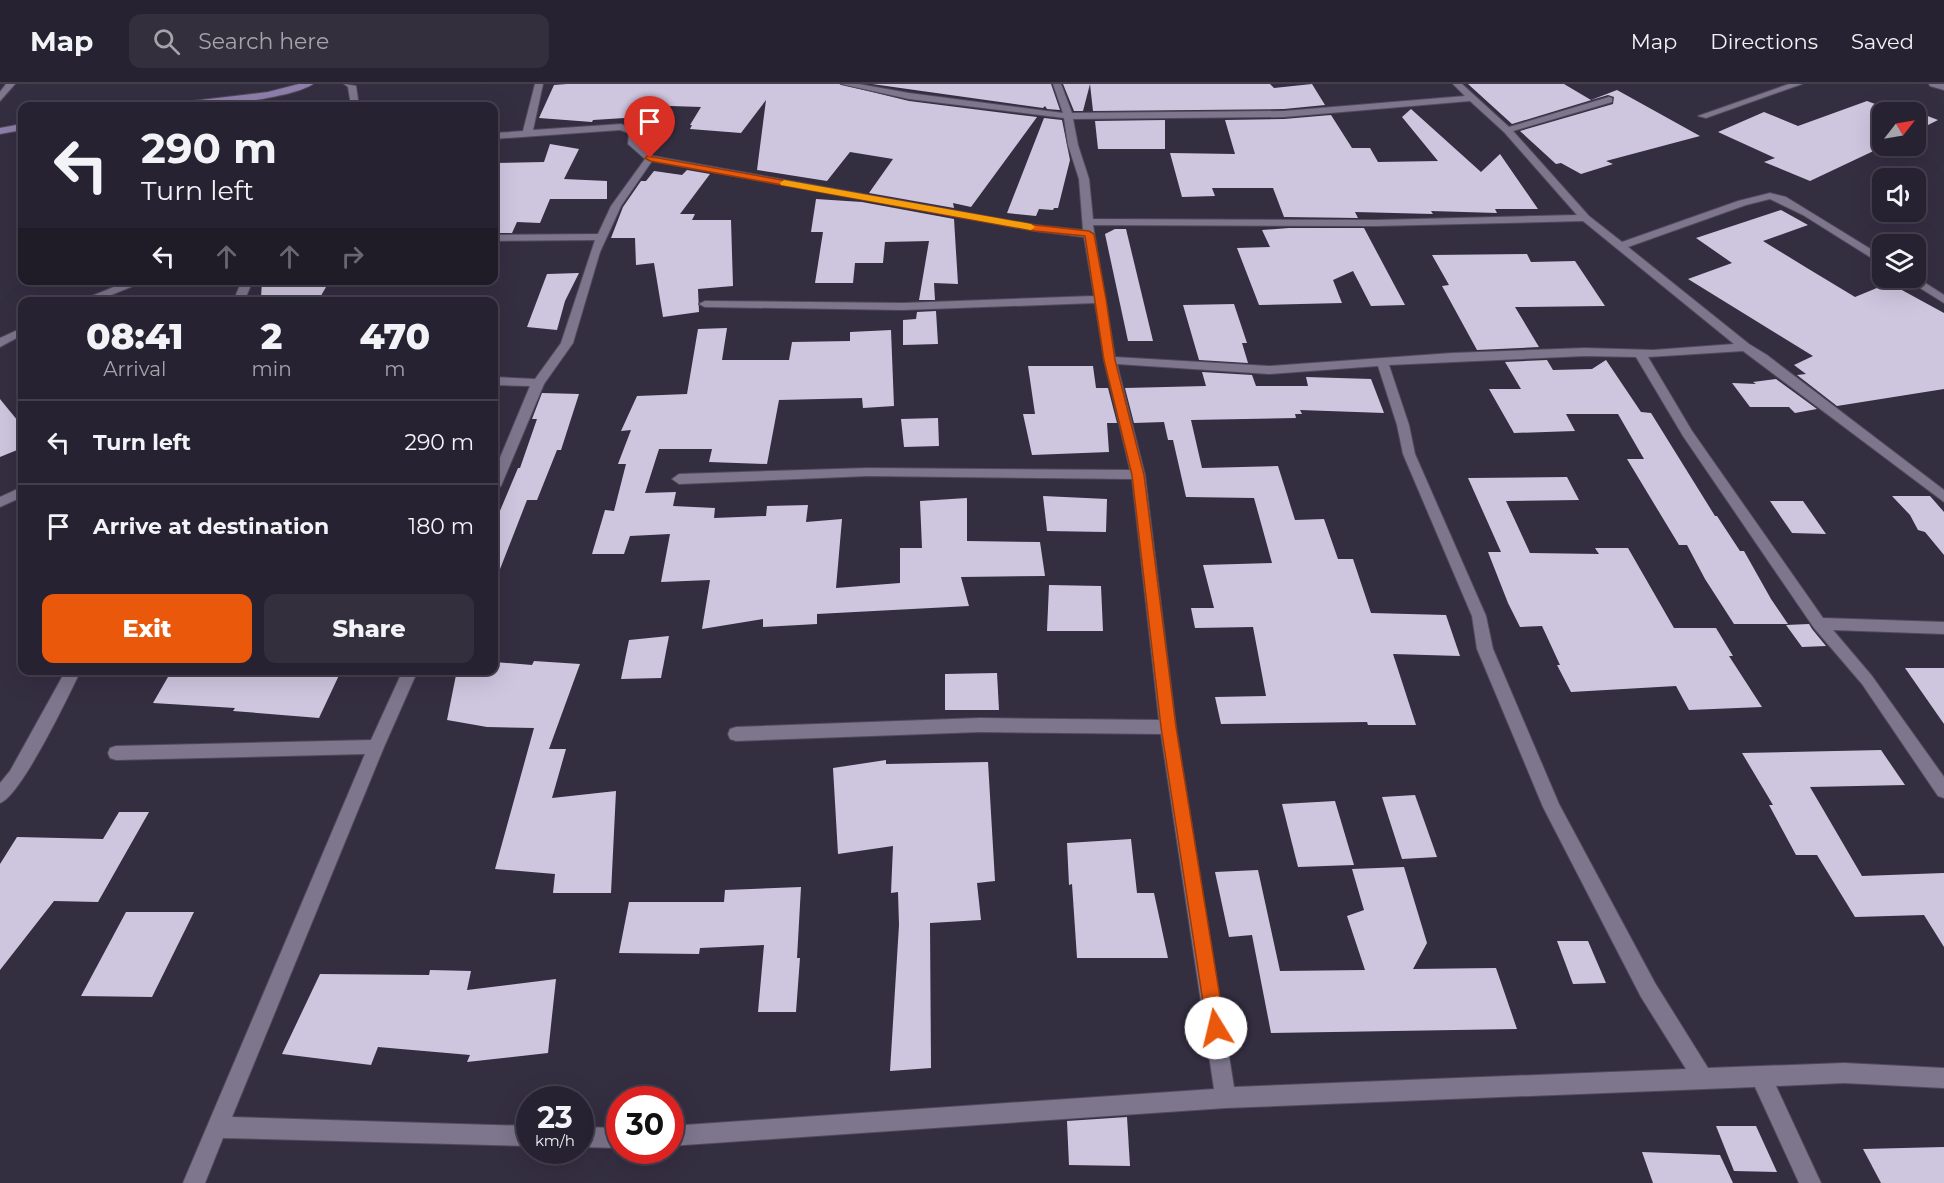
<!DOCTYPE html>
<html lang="en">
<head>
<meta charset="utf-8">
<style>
  :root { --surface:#272231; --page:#332f3d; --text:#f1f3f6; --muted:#a4a4ab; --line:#433f4d; --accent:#ea580c }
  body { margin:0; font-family:Montserrat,sans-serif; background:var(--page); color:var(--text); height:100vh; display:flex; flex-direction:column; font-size:22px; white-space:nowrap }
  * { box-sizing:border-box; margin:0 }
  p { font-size:20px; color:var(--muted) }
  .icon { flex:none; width:33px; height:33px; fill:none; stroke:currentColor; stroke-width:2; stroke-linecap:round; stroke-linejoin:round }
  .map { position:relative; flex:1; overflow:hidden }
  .details { position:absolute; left:18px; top:213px; width:480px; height:378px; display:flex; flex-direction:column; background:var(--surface); border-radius:12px; box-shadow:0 6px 24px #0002,0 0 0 2px var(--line) }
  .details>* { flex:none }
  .guide { position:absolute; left:18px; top:18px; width:480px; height:183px; border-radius:12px; box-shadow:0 6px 24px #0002,0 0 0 2px var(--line); background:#272231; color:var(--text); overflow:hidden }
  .needle { width:39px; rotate:59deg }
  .controls { position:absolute; left:1872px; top:18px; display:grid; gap:12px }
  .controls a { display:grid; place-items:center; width:54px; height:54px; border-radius:12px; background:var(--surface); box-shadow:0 6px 24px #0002,0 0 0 2px var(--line); font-size:30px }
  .speed { position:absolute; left:516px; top:1002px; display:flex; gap:12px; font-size:30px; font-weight:700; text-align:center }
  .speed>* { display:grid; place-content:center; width:78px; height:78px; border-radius:50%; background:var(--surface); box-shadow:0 6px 24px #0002,0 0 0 2px var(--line); line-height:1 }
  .speed small { font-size:15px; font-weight:400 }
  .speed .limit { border:9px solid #d22; background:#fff; color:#111 }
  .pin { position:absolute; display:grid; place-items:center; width:51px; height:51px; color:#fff; margin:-62px -26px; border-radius:50% 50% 50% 0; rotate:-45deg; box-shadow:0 0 6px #0007 }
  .pin .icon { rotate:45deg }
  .me { position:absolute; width:66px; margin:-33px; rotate:351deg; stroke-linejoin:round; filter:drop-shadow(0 0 4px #0008) }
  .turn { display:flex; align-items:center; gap:21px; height:126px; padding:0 24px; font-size:27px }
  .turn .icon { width:78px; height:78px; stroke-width:2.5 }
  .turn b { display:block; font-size:42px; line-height:51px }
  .lanes { display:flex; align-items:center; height:57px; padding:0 24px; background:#0003; justify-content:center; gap:30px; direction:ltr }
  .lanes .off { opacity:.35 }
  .eta { display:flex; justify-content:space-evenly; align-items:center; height:102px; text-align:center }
  .eta b { font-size:36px; font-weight:800; line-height:42px }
  .primary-button { display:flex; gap:12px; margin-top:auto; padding:12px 24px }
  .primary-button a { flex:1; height:69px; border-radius:12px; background:var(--accent); color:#fff; font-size:24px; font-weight:800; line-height:69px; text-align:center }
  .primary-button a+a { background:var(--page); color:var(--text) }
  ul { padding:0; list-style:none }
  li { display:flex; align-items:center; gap:18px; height:84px; padding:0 24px; border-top:2px solid var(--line) }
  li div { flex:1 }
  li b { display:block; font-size:22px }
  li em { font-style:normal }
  header { display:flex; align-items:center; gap:36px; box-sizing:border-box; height:84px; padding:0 30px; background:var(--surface); border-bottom:2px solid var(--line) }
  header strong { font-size:28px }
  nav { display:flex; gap:33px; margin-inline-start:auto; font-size:21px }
  .search { width:420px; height:54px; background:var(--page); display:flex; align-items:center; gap:15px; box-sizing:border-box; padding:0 21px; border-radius:12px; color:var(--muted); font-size:22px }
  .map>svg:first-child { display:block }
  .building { fill:#cec6df }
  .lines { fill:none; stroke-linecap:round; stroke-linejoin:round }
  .street-casing { stroke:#514a5b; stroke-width:2 }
  .secondary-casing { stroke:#514a5b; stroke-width:2 }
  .street { fill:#7d768d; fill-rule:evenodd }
  .secondary { fill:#8e7faa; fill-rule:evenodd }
  .route { fill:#ea580c; stroke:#983908; stroke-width:1.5 }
  .slow { fill:#f59e0b }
</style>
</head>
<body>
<header>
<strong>Map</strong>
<div class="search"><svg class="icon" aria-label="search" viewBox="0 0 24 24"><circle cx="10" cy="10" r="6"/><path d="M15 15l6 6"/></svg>Search here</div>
<nav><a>Map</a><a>Directions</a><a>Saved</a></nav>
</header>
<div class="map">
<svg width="1944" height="1099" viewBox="0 0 1944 1099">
  <rect width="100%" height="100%" fill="#342e41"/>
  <g class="building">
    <path d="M567,0H839L909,17L1037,33L971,123L953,119L954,124L869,109L893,75L850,68L827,97L757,86L766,16L741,49L690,45L692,41H690L701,23L641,21L640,33L593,36L592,38L539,34L554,1Z"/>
    <path d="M872,0H1051L1060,26L1047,25L1045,22L1043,24Z"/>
    <path d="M1063,0H1090L1083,27H1074Z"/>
    <path d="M1090,0H1270L1274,4L1312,0L1325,21L1284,25L1093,27Z"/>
    <path d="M1468,0H1564L1591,16L1617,6L1700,52L1606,77L1613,80L1581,90L1561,79L1556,80L1520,47L1613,20L1614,13L1608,11L1512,40Z"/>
    <path d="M1867,17L1897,28H1882V63L1810,97L1764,78L1775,74L1718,48L1764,28L1798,42Z"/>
    <path d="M1411,25L1481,88L1500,70L1538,125H1495L1497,129L1431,127L1433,130L1355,128L1358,134L1284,133L1273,104H1212L1215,112L1182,113L1170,69L1235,70L1225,36L1284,35L1331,31L1352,64H1370L1378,78L1438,77L1402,33Z"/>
    <path d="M1912,26L1938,36L1916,47V28H1906Z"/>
    <path d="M1044,34L1062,36L1070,76L1058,124H1054L1053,126L1039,125L1036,132L1007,129Z"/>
    <path d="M1165,36V65H1098L1095,37Z"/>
    <path d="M550,60L579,65L564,95L607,97V115H550L540,139L517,138L512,149H494V79L544,78Z"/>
    <path d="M687,86L710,90L680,130H695L692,136H731L733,202L698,205L699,228L663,233L654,179L636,181L635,154H611L623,123L641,97H646L654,87L682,91Z"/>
    <path d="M816,115L862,118L954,135L958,200L934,199L935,216H919L929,157L885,158L883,179H855L853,199H815L823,148H811Z"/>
    <path d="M1781,126L1808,141L1763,157L1807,184L1855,213L1889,199L1944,229V305L1837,322L1797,291L1806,290L1794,281L1813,272L1688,195L1732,179L1696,154Z"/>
    <path d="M1289,144H1364L1405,221L1371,222L1353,187L1333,196L1342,219L1259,221L1237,164L1270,163L1262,146Z"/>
    <path d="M1115,145H1126L1153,257H1128L1105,150Z"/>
    <path d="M1527,170L1531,178L1575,177L1605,222L1515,223L1539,263L1477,266L1442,202L1449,201L1432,171Z"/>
    <path d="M579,189L565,217L557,246L527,243L547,190Z"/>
    <path d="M262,196H330L318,217L261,214Z"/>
    <path d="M1234,220L1247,259H1242L1248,279L1199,276L1183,221Z"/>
    <path d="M936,227L938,260L903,261V236L916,235L917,228Z"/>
    <path d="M727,244L722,276H789L792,258L850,257V248L891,246L894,322L863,324L862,314L779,316L767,380L709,378L712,365H659L645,409L676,408L673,422L715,424L714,434L766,432L767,422L808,421L806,438L842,435L836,504L900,499V464H922L920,417L967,414V457L1040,458L1045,492L961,493L969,522L817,530V540L763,543V535L702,545L710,496L661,498L670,450L630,452L624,470H592L605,426L614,427L626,380H618L631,346L621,347L637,312L687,310L698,245Z"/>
    <path d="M1547,276L1553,286L1592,285L1606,276L1641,328L1651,329L1715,432H1717L1740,467H1744L1771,515L1788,540H1734L1705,495L1687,461H1679L1627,375H1644L1618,330H1566L1575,347L1514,349L1489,305H1521L1505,278Z"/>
    <path d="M1028,282H1093L1096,304H1108L1117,339H1107L1109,368L1032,371L1023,330H1035Z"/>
    <path d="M1202,288L1252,291L1256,302H1308L1306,293L1371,295L1384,329L1300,326L1302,330H1295L1296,334L1191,336L1202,384L1278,382L1295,436L1324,435L1338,475H1353L1371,529L1446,531L1460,572L1393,570L1416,641H1368L1367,638L1221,640L1215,613L1266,612L1253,543L1195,544L1191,524H1214L1203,481L1272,479L1254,414L1186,413L1173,356H1168L1164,338L1134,339L1125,304L1206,302Z"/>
    <path d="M1776,295L1817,325L1795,329L1789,323H1750L1732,299L1756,300L1753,298Z"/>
    <path d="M542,309L579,310L561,366H557L537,416H527L495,498H494V441L518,384H520L537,335H532Z"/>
    <path d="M0,315L22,342V364L0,373Z"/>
    <path d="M938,334L939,362L904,363L901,335Z"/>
    <path d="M1567,393L1579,416L1506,417L1530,469L1599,470L1595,464H1628L1674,544H1716L1733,572H1729L1762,623L1689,626L1676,602L1571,608L1557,581H1560L1542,542L1520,543L1508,519L1488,468H1501L1468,394Z"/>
    <path d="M1043,412L1107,415L1106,448L1047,447Z"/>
    <path d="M1892,412H1930L1944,428V471L1925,448L1918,446L1910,431Z"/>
    <path d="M1770,417H1803L1826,450L1792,449Z"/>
    <path d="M1049,501L1101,502L1103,547H1047Z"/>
    <path d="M1809,540L1812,545L1826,562L1802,563L1786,541Z"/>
    <path d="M669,552L661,594L621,595L629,556Z"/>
    <path d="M534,577L580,580L549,665H566L552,714L616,707L611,809H553L555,790L495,785L534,644L487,643L447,636L457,586H494V578L532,581Z"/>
    <path d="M1905,584H1944V640Z"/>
    <path d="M172,586H325L341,587L319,634L233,627L235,624L153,619Z"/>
    <path d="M997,589L999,626H945V590Z"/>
    <path d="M1881,666L1905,701L1810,703L1862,792L1944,789V863L1924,831L1855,833L1817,771H1796L1769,721H1773L1742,669Z"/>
    <path d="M886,676V680L988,678L995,797L977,799L981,836L930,839L931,984L890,987L899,841L898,808L891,809L893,762L838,770L833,684Z"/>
    <path d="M1415,711L1437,773L1402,775L1382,713Z"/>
    <path d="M1335,717L1354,781L1298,783L1282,720Z"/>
    <path d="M119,728H149L98,818L54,817L0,886V780L17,753L103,755Z"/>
    <path d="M1131,755L1137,809H1154L1168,874H1077L1072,800L1069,801L1067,759Z"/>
    <path d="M1404,783L1427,859L1413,885L1496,884L1517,945L1271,949L1252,851L1229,853L1215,788L1258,786L1280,887L1365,886L1347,832L1364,826L1352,785Z"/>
    <path d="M801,803L797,874H800L796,928H758L764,861L700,864L699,870L619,869L629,818H724L725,806Z"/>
    <path d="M126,828H194L152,913L81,912Z"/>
    <path d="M1557,857H1588L1606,899L1573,900Z"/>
    <path d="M430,886L471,887L467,906L556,895L548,969L467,978L470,971L378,963L371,981L282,970L320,890L429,891Z"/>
    <path d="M1127,1033L1130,1082L1069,1081L1067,1037Z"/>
    <path d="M1716,1042H1756L1777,1088L1734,1087Z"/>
    <path d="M1944,1063V1099H1881L1863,1065Z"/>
    <path d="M1642,1068L1720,1071L1733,1099H1653Z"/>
  </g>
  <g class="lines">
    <defs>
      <g id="street">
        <path d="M6,0H15L0,17V8Z"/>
        <path d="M344,0L356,2L359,22H351L348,3Z"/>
        <path d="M535,0H543L533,46L621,40L637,46L638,59L653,72L1035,141L1083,146L1079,95L1068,61L1064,34L909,15L841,0H859L909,9L1063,29L1053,0H1061L1072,29L1284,27L1465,12L1453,0H1462L1509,43L1609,13L1612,14V18L1513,47L1589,132L1622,158L1738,117L1770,109L1786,113L1882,172V179L1878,178L1803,131L1770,115L1746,121L1628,163L1749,260L1767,271L1944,406V418L1743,267L1648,273L1692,347L1823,534L1944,538V550L1833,546L1872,592L1944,693V714L1938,712L1862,600L1814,544L1683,352L1636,273L1585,272L1389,281L1409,341L1415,370L1486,532L1493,565L1559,720L1655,899L1708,984L1844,979L1944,984V1004L1844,999L1776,1002L1821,1099H1799L1755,1003L1226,1024L670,1062V1042L1214,1005L1161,650L980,648L736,657L730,655L728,650L730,645L736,643L980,634L1159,636L1132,395L868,392L679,400L672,395L679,390L868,384L1130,386L1104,276L1095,219L903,226L705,223L699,220L705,217L903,219L1094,212L1084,153L1035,147L652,77L621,122L600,168L573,259L544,300L501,402L494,407V388L530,302L494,301V293L535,295L561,259L595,156L494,157V151L598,150L611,122L645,75L628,60L629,49L620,46L494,55V49L523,47ZM1470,17L1504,48L1577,131L1376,136L1093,135L1089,95L1078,61L1073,35L1284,33ZM1583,137L1734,260L1653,266L1585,264L1452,269L1269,282L1115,273L1093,141L1376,142ZM1117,280L1269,290L1378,282L1397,341L1403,370L1472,532L1477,565L1543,723L1641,913L1686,985L1234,1003L1176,643L1145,391Z"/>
        <path d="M1789,0H1802L1706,34L1698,32Z"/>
        <path d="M1929,0H1944V6L1930,2Z"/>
        <path d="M1916,193L1944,211V219L1904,194Z"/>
        <path d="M131,196H148L94,218H77Z"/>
        <path d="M242,196H253L244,218H233Z"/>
        <path d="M22,244V251L0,263V254Z"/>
        <path d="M22,403V413L0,423V413Z"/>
        <path d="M66,586H81C69,611 21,712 0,719V699L10,687Z"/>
        <path d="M403,586H418L384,663L232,1033L530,1042V1062L223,1054L205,1099H183L365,670L116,676L110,674L108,669L110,664L116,662L371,656Z"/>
        <path d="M580,1043L620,1044V1064L580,1063Z"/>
      </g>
      <g id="secondary">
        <path d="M299,0H313C291,15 198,25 171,22L175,19L268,8Z"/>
        <path d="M22,40V46L0,50V44Z"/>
      </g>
    </defs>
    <use href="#street" class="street-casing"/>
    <use href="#secondary" class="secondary-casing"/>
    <use href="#street" class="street"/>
    <use href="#secondary" class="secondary"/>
  </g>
  <path class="route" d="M647,72L1035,141L1089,147L1094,150L1106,215L1115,276L1144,391L1176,643L1225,944L1222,951L1216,953L1210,951L1207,944L1161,643L1132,391L1104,276L1085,152L1035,147L650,77L645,74Z"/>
  <path class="slow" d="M784,96L1031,140L1035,143L1031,146L781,101L780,99Z"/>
</svg>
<div class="controls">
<a><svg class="needle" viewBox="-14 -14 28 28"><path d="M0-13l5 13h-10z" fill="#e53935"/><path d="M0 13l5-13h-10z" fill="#a4a4ab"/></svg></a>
<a><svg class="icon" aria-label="sound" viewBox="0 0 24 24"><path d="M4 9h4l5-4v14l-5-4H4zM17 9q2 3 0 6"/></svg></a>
<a><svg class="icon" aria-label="layers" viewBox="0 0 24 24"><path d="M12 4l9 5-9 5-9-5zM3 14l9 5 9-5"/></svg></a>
</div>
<div class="speed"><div>23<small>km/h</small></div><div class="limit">30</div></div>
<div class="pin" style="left:650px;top:74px;background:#d93025"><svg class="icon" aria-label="arrive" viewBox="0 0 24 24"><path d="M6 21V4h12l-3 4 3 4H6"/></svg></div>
<svg class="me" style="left:1216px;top:944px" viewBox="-20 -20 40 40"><circle r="19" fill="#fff"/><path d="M0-13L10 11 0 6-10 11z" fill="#ea580c"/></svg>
<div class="guide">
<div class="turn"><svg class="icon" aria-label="left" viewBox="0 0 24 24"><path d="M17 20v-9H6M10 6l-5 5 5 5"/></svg><div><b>290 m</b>Turn left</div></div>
<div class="lanes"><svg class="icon" aria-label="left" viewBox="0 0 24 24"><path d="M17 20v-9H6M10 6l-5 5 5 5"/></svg><svg class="icon off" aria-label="ahead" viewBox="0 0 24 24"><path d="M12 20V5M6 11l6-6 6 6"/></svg><svg class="icon off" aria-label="ahead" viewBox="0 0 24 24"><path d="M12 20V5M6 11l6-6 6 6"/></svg><svg class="icon off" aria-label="right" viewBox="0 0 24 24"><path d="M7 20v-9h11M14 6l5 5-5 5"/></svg></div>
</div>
<section class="details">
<div class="eta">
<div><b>08:41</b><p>Arrival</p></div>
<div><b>2</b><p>min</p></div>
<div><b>470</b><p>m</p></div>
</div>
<ul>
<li><svg class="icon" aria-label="left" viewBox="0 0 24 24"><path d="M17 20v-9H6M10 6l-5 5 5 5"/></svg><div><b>Turn left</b></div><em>290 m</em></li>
<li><svg class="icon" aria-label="arrive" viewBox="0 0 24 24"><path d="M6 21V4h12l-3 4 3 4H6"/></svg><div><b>Arrive at destination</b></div><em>180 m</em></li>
</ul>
<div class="primary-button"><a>Exit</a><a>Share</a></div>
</section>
</div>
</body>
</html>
